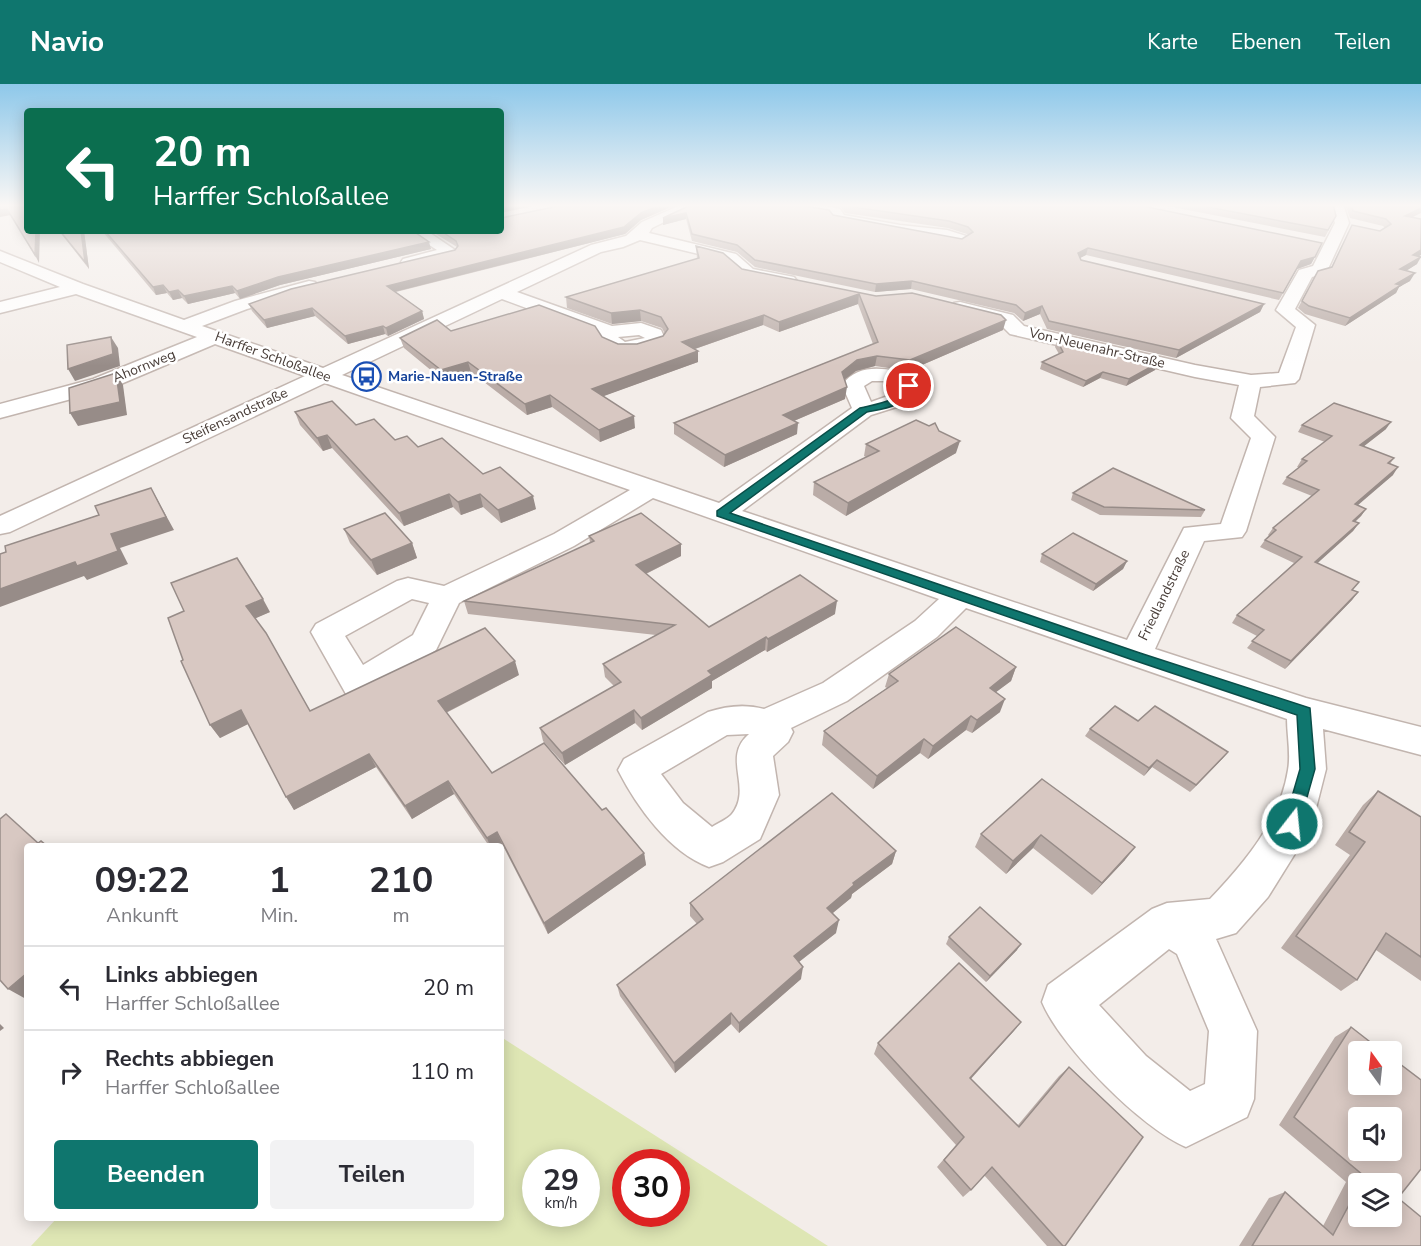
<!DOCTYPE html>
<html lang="de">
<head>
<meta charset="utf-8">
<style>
  :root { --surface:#fff; --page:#f2f2f3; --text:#2b2b33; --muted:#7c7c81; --line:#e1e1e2; --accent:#0f766e }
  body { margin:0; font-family:"Nunito Sans",sans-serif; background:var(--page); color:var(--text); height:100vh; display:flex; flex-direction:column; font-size:22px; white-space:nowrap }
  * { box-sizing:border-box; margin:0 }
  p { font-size:20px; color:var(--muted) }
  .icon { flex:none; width:33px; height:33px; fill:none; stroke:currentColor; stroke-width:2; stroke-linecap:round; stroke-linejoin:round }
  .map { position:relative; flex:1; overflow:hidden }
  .side { position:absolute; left:24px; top:759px; width:480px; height:378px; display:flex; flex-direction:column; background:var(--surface); border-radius:6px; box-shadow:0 3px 15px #0003 }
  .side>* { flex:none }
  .top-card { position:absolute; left:24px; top:24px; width:480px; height:126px; border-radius:6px; box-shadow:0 3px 15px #0003; background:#0b6e4f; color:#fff; overflow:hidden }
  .needle { width:39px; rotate:345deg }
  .controls { position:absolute; left:1348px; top:957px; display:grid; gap:12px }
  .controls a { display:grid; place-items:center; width:54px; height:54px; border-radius:6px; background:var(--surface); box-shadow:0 3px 15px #0003; font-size:30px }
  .speed { position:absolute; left:522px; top:1065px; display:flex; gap:12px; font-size:30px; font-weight:700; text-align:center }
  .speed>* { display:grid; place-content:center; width:78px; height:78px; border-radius:50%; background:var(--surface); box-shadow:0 3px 15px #0003; line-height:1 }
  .speed small { font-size:15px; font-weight:400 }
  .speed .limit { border:9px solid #d22; background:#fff; color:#111 }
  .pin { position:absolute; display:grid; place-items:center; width:51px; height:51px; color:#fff; margin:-26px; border:3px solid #fff; border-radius:50%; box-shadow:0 2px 6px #0007 }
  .me { position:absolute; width:66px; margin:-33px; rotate:16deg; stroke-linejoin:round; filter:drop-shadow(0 0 4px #0008) }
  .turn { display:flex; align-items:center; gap:21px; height:126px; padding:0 30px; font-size:27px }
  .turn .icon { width:78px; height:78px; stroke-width:2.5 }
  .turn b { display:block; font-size:42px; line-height:51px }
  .eta { display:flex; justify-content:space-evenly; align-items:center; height:102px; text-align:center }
  .eta b { font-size:36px; font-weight:700; line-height:42px }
  .button { display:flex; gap:12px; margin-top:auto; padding:12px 30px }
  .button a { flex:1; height:69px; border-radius:6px; background:var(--accent); color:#fff; font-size:24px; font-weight:700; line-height:69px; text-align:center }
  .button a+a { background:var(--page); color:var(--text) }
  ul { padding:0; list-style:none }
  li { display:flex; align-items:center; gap:18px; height:84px; padding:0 30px; border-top:2px solid var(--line) }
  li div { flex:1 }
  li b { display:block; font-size:22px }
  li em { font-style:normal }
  header { display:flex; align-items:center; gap:36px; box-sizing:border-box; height:84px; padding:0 30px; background:var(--accent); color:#fff }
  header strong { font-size:28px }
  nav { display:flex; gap:33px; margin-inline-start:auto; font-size:21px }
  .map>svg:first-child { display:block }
  .green { fill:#dee6b4; fill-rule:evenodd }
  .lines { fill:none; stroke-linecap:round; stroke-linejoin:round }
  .minor-casing { stroke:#c2b5af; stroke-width:3 }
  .minor { fill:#fff; fill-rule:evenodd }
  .wall { fill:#baaca7; fill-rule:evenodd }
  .shaded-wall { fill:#978c88 }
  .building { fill:#d8c8c2; stroke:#978c88; stroke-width:1.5; fill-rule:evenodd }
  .route { fill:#0f766e; stroke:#0a4d48; stroke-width:1.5 }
  .labels { text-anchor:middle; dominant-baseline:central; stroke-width:5; stroke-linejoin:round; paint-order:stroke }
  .far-street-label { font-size:14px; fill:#473c37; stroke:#fff }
  .far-transit-label { font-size:14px; font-weight:bold; fill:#164399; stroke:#fff; text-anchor:start }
</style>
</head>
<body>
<header>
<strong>Navio</strong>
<nav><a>Karte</a><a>Ebenen</a><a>Teilen</a></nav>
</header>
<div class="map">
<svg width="1421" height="1162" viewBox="0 0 1421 1162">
  <rect width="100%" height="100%" fill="#f3ede9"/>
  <path class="green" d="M501,953L828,1162H31L57,1134H501ZM536,1078H586V1130H536ZM626,1078H676V1130H626Z"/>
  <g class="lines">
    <defs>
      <g id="minor">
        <path d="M683,120H701L652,144L649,149L736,170L753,185L794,193L797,197L794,201L788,202L742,193L724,176L640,156L623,163L601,168L517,208L612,242L641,239L661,246L666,257L663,261C640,270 615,278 598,254L599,251L502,215L342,291L719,419L852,324L842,301C859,277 890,285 914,291L920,302L903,321L871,331L742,427L1127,556L1184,444L1221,440L1251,354L1231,334L1239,301L1195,293L1010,250L999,239L954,227L951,223L954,219L960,218L1013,231L1024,242L1195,281L1251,291L1279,289L1296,243L1276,226L1299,186L1313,182L1335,139L1329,120H1343L1349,139L1328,185L1326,189L1312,193L1295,225L1315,241L1299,295L1295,299L1260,303L1254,332L1275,353L1246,447L1242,453L1204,457L1155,565L1306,614L1421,643V671L1323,645L1326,685L1312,740L1306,752L1268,813L1236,849L1216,855L1257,947L1254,1015L1247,1033L1186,1063C1142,1045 1060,962 1042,918L1048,901L1152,825L1167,819L1210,815C1245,778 1280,737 1288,686C1291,670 1287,651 1287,635L966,524L937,553L847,617L791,644L793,648L788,658L773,672L779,711L760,755L723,778L709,783C669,768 637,723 618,686L624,675L708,628C726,622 746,620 764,625L823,599L915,537L939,515L653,414L574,462L459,519L436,566L370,610L358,613L346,610L311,548L316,540L397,497L408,494L444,502L554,450L630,406L325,299L10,448L0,450V432L305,292L215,260L109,305L0,334V320L93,295L197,253L76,210L0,229V218L60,203L0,178V167L83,200L184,236L235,217L309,197L315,198L318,202L315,206L247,225L202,242L323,284L591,161L626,152L642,138ZM639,251L645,254L625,258L618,253ZM872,297H885L898,302L888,312L871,318L864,302ZM412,515L429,519L413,551L363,581L345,552ZM749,650C721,674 753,703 732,730C728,735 718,739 712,743L683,719L661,690L727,651ZM1169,865L1177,870L1209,947L1205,1000L1190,1007L1146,972L1099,921Z"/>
        <path d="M785,120C804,119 822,120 840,125L844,131L900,141L947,146L966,152L969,155L961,160C919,149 876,148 834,137L830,131L787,123Z"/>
        <path d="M408,147H427L458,168L456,171L409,183L403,181L401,178L403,175L437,166Z"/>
      </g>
    </defs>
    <use href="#minor" class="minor-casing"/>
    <use href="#minor" class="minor"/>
  </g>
  <g class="wall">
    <path d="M568,120H678L641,136L625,150L396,208L422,227L424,235L388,252L385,250L348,260L315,232L267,244L252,227L249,220L455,166L457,163L431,147H501Z"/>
    <path d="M693,120L833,131L962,155L968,151L967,150L948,144L845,129L841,123L826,120H1133L1322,159L1311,180L1297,185L1279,216L1086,171L1080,174L1081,176L1264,220L1260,228L1176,274L1047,245L1040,230L1023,237L1014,229L911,205L875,208L755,183L737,168L692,157L686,135L663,141V134Z"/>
    <path d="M1157,120H1333L1336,132L1325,153Z"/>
    <path d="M1345,120H1414L1412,133L1421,135V171L1418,172L1417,180L1406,187L1410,197L1399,203L1396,209L1345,242L1305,230L1298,224L1318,187L1331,183L1385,144L1383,142L1350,134Z"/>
    <path d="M59,147H84L89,185Z"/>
    <path d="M102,147H413L431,165L280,201L240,215L235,209L188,220L182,214L173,216L167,209L156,211Z"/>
    <path d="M696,162L742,185L876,212L1003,246L908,287L875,282L856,287L844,296L845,315L794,337L797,350L724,383L674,350V339L873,260L858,220L779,248L763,241L695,265L698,267V278L603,312L635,344L600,358L552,323L527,331L471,288L444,297L404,264L400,254L451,247L602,253L618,260H637L663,252L665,250L662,244L641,237L612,240L567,224L566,213L697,175Z"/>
    <path d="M1057,256L1158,279L1155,286L1126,302L1100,294L1083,303L1040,285L1042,278L1059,270L1055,263Z"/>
    <path d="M295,328L356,341L395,356L418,363L483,390L536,425L501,439L483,423L461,431L453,423L404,442L332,364L323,367L300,341Z"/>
    <path d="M1302,341L1386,345L1363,363L1394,374L1390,380L1393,391L1357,421L1366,425L1361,432L1355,438L1359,439L1353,447L1317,479L1353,506L1358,508L1352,516L1285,585L1247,564L1257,552L1232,539L1237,531L1294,479L1260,463L1265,456L1269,452L1268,451L1273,444L1312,412L1282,400L1287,393L1299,383H1297L1302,375L1325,358L1298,348Z"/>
    <path d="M866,360L956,369L846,432L813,411L814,398L866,373L864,372Z"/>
    <path d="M1073,409L1205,426L1201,433L1100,431L1071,416Z"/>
    <path d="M344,445L412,459L417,474L377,491L350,459Z"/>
    <path d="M589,452L681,472L646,490L709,543L835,530L767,568L765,566L712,597V604L642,646L635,639L565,681L543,657L540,644L614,602L605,593L603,580L656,551L468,530L464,517L590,459Z"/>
    <path d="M1042,470L1127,477L1123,485L1093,507L1040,478Z"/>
    <path d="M184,527L270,528L255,534L310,627L519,591L446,629L492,689L602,726L644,769L646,781L548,850L502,760L499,762H489L454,710L412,735L376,683L294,726L248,640L220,654L210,641L183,576Z"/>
    <path d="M1016,583L1011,597L996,608L1000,628L972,649L966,646L928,675L920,669L873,705L822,661L824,647L887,604L885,603L889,590Z"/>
    <path d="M1138,637L1228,668L1222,675L1190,708L1152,683L1144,692L1085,652L1090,645Z"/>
    <path d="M1042,695L1125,776L1092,811L1033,764L1006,790L975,763L981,750Z"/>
    <path d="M1378,707L1421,733V897L1376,866L1357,896L1341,907L1281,864L1350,771L1335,761L1363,721Z"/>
    <path d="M896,767L892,780L852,810L851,814L833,829L836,849L799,878L801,895L739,949L731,940L675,989L620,912L617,901L697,840L690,832V819Z"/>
    <path d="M949,853L1017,866L986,898L946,860Z"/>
    <path d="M1021,938L971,995L1018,1041L1059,992L1069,983L1065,1162H1047L984,1091L971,1106L963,1113L937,1083L956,1061L874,970L878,959Z"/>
    <path d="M1351,943L1398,1114L1421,1162H1239L1269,1114L1285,1108L1323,1142L1346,1098L1279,1041L1335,953ZM1359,1100H1392L1359,1132Z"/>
  </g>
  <g class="shaded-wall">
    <path d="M512,120H542L501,129V122Z"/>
    <path d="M663,120H678L641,136L625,150L390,209L387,202L641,129Z"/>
    <path d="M1421,124V129L1401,139L1405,132Z"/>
    <path d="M7,125L11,131L0,133V126Z"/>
    <path d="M686,129V135L663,141V134Z"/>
    <path d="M36,147H40L39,179L35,171Z"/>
    <path d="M81,147H84L89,185L85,178Z"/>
    <path d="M429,158L431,165L280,201L240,215L237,207L278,193Z"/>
    <path d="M1088,164L1086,171L1076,176L1078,169Z"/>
    <path d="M1421,166V171L1408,178L1413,171Z"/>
    <path d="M1315,173L1311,180L1297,185L1279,216L1301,177Z"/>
    <path d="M1421,173L1417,180L1396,193L1400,185Z"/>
    <path d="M1415,189L1410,197L1399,203L1396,209L1345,242L1350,234L1396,200Z"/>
    <path d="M912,197L911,205L875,208L876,200Z"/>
    <path d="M163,201L167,209L156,211L153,203Z"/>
    <path d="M232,202L235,209L188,220L184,212Z"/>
    <path d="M178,206L182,214L173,216L169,208Z"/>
    <path d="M859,210L858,220L779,248V238Z"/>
    <path d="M1264,220L1260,228L1176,274L1179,266Z"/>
    <path d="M1042,222L1040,230L1023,237L1025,229Z"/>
    <path d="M312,224L315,232L267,244L264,236Z"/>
    <path d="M640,226L641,237L612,240L611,229Z"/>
    <path d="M422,227L424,235L388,252L386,244Z"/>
    <path d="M764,231L763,241L683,269L682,258Z"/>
    <path d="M1006,236L1003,246L908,287L910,276Z"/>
    <path d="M383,242L385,250L348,260L345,252Z"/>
    <path d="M111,253L118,264L120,282L75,297L68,285Z"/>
    <path d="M698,267V278L593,316L592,305Z"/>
    <path d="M877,272L875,282L856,287L840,299L842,288L857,276Z"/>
    <path d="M468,278L471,288L444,297L441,286Z"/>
    <path d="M1158,279L1155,286L1126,302L1129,295Z"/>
    <path d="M1103,288L1100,294L1083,303L1086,297Z"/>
    <path d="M116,289L123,301L127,331L78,342L70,329Z"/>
    <path d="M847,303L845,315L782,342L783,331Z"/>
    <path d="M550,311L552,323L527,331L525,320Z"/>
    <path d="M634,332L635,344L600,358L599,346Z"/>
    <path d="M1391,338L1386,345L1355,369L1360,361Z"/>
    <path d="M798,339L797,350L724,383L725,371Z"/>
    <path d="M327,351L332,364L323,367L317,354Z"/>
    <path d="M960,357L956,369L846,432L848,419Z"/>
    <path d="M1398,383L1393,391L1350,428L1355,420Z"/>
    <path d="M151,404L174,446L120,464L128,480L87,496L84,492L0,523V505L111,450Z"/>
    <path d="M449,410L453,423L404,442L399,429Z"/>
    <path d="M480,410L483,423L461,431L458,418Z"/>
    <path d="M533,412L536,425L501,439L498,426Z"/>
    <path d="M1366,425L1361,432L1348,444L1353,437Z"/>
    <path d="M1359,439L1353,447L1310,486L1315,478Z"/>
    <path d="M412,459L417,474L377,491L371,476Z"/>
    <path d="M681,460V472L637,494L636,481Z"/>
    <path d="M1127,477L1123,485L1093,507L1096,500Z"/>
    <path d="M1358,508L1352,516L1285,585L1291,577Z"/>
    <path d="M263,515L270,528L254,535L246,522Z"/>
    <path d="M837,517L835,530L767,568L768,555Z"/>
    <path d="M766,553L765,566L712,597V604L642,646L641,634L708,587Z"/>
    <path d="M515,577L519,591L443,630L438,617Z"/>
    <path d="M1016,583L1011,597L984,617L990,604Z"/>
    <path d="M1005,615L1000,628L972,649L977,636Z"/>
    <path d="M241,626L250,639L220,654L210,641Z"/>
    <path d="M634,626L635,639L565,681L562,669Z"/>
    <path d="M971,632L966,646L928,675L933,662Z"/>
    <path d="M924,655L920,669L873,705L877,692Z"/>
    <path d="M1228,668L1222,675L1190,708L1196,701Z"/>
    <path d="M369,670L376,683L294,726L286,713Z"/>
    <path d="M1157,676L1152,683L1144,692L1149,684Z"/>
    <path d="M448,697L454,710L412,735L405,722Z"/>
    <path d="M497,748L502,760L499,762H490L487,754Z"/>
    <path d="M1041,751L1033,764L1006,790L1013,777Z"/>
    <path d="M1135,763L1125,776L1092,811L1102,799Z"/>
    <path d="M896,767L892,780L852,810L851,814L824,836L827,824L853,799Z"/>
    <path d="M644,769L646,781L548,850L544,839Z"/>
    <path d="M839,836L836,849L791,884L794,872Z"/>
    <path d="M1021,860L1017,866L986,898L990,892Z"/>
    <path d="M803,883L801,895L739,949V939Z"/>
    <path d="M27,889V914L26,915L8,905Z"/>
    <path d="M731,929V940L675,989L674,979Z"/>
    <path d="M1021,938L1013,948L963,1003L970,994Z"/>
    <path d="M0,940L4,944L0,947Z"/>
  </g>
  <g class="building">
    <path d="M0,120H27V147H36L35,171L7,125L0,126Z"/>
    <path d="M501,120H512L501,122Z"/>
    <path d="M568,120H663L641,129L624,143L387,202L422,227L386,244L383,242L345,252L312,224L264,236L249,220L291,205L455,166L458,162L456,157L441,147H501V134Z"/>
    <path d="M693,120H793L829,126L833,131L962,155L973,148L968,143L949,137L846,122L844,120H1133L1322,159L1315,173L1301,177L1283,209L1088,164L1078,169L1081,176L1264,220L1179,266L1049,237L1042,222L1025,229L1016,221L912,197L876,200L755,176L737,161L692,150L686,129L663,134Z"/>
    <path d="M1192,120H1333L1336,132L1328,146Z"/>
    <path d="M1351,120H1414L1421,121V124L1405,132L1421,135V166L1413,171L1421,173L1400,185L1415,189L1396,200L1401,201L1350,234L1309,222L1302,217L1318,187L1332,183L1352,141L1380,147L1391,140L1386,135L1353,127Z"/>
    <path d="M60,147H81L85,178Z"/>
    <path d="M105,147H413L429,158L278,193L237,207L232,202L184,212L178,206L169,208L163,201L153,203Z"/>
    <path d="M696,162L723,169L742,185L876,212L912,209L1001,231L1006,236L910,276L877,272L857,276L842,288L847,303L783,331L798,339L725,371L674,339L878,258L859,210L779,238L764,231L682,258L698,267L592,305L634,332L599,346L550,311L525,320L468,278L441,286L400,254L437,236L451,247L539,221L595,242L602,253L618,260H637L663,252L668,245L661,233L640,226L611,229L566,213L699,174Z"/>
    <path d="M111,253L113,270L68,285L67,261Z"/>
    <path d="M1057,256L1158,279L1129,295L1103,288L1086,297L1042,278L1063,268Z"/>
    <path d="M116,289L120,318L70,329L69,304Z"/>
    <path d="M332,317L356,341L374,335L395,356L407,352L418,363L442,354L483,390L500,383L533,412L498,426L480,410L458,418L449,410L399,429L327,351L317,354L295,328Z"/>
    <path d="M1334,319L1391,338L1360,361L1394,374L1388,379L1398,383L1355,420L1366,425L1353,437L1359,439L1315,478L1359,498L1352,506L1358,508L1291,577L1252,557L1264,546L1237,531L1302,473L1265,456L1276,446L1273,444L1319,406L1287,393L1307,377L1302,375L1332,352L1302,341Z"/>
    <path d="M916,336L929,342L935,339L939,347L960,357L848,419L814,398L879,367L866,360Z"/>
    <path d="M1113,384L1205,426L1104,423L1073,409Z"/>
    <path d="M151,404L166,433L111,450L118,467L77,482L75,478L0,505V470L6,468L5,462L99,431L95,422Z"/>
    <path d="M385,429L412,459L371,476L344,445Z"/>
    <path d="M641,429L681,460L636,481L709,543L800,491L837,517L768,555L766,553L708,587L712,591L641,634L634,626L562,669L540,644L621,598L603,580L675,541L464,517L594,457L589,452Z"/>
    <path d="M1073,449L1127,477L1096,500L1042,470Z"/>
    <path d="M237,474L263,515L246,522L266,549L310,627L485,544L515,577L438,617L492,689L544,659L602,726L606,724L644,769L544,839L497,748L487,754L448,697L405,722L369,670L286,713L241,626L210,641L181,577L183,576L168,534L184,527L171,499Z"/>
    <path d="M956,543L1016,583L990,604L1005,615L977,636L971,632L933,662L924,655L877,692L824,647L898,597L889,590Z"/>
    <path d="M1115,622L1138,637L1155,622L1228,668L1196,701L1157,676L1149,684L1090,645Z"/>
    <path d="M1042,695L1135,763L1102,799L1041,751L1013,777L981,750Z"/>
    <path d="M1378,707L1421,733V873L1386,849L1357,896L1296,852L1365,758L1349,748Z"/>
    <path d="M832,709L896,767L853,799L854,801L827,824L839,836L794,872L803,883L739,939L731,929L674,979L617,901L703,835L690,819Z"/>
    <path d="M6,730L38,759L41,757L47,762H27V889L8,905L0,896V735Z"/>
    <path d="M980,823L1021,860L990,892L949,853Z"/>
    <path d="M959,879L1021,938L970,994L1019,1043L1069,983L1143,1053L1065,1162H1063L992,1083L971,1106L944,1076L964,1053L878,959Z"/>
    <path d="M1351,943L1383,968H1359V1000H1392V974L1421,996V1085L1398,1114L1421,1133V1162H1252L1285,1108L1333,1151L1359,1102V1132H1392V1100H1360L1364,1092L1294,1033ZM1359,1034H1392V1066H1359Z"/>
  </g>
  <linearGradient id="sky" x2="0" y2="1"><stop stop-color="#8ec8ea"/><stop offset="0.43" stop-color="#faf7f5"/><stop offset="1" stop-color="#faf7f5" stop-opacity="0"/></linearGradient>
  <rect width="1421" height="282" fill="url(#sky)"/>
  <path class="route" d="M906,300L913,302C903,323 888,324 867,328L730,429L1140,569L1310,624L1315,685L1298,745L1292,747L1286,745L1284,740L1300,685L1297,631L1130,575L717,432V427L860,324C881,319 895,319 906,300Z"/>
  <defs>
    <symbol id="bus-ring" viewBox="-11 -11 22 22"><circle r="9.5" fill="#fff" stroke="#1a4fb4" stroke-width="1.5"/><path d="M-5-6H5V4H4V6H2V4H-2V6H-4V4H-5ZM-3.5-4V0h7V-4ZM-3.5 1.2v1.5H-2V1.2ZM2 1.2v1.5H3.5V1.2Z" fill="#1a4fb4"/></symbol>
  </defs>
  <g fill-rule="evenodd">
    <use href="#bus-ring" x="350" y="276" width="33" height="33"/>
  </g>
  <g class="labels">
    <g class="far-street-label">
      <text transform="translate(1097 264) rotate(13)">Von-Neuenahr-Straße</text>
      <text transform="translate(273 273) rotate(20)">Harffer Schloßallee</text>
      <text transform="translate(144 282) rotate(-22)">Ahornweg</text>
      <text transform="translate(235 332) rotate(-25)">Steifensandstraße</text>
      <text transform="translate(1164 511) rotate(-64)">Friedlandstraße</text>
    </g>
    <g class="far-transit-label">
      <text x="388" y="292">Marie-Nauen-Straße</text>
    </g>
  </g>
</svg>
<div class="controls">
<a><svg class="needle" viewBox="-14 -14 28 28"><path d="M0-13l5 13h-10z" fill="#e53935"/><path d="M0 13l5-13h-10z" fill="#7c7c81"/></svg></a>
<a><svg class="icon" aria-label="sound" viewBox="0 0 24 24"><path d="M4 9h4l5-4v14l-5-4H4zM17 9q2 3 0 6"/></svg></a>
<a><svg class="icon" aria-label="layers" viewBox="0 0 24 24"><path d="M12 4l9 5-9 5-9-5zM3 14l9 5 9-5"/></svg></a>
</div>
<div class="speed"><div>29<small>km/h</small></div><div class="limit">30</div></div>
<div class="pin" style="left:909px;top:302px;background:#d93025"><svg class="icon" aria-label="arrive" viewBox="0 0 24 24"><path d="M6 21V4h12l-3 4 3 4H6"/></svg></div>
<svg class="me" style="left:1292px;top:740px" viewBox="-20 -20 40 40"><circle r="17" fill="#0f766e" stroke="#fff" stroke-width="3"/><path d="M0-11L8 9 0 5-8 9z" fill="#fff"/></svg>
<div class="top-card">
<div class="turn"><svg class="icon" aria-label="left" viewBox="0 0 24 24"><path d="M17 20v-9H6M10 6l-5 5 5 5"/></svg><div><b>20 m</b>Harffer Schloßallee</div></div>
</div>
<section class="side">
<div class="eta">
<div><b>09:22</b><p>Ankunft</p></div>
<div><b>1</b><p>Min.</p></div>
<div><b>210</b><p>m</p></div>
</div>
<ul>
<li><svg class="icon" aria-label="left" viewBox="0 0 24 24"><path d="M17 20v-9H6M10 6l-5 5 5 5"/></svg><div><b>Links abbiegen</b><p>Harffer Schloßallee</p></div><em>20 m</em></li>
<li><svg class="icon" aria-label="right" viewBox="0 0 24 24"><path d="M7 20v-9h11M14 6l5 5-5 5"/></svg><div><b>Rechts abbiegen</b><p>Harffer Schloßallee</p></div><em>110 m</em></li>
</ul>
<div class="button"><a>Beenden</a><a>Teilen</a></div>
</section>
</div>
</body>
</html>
